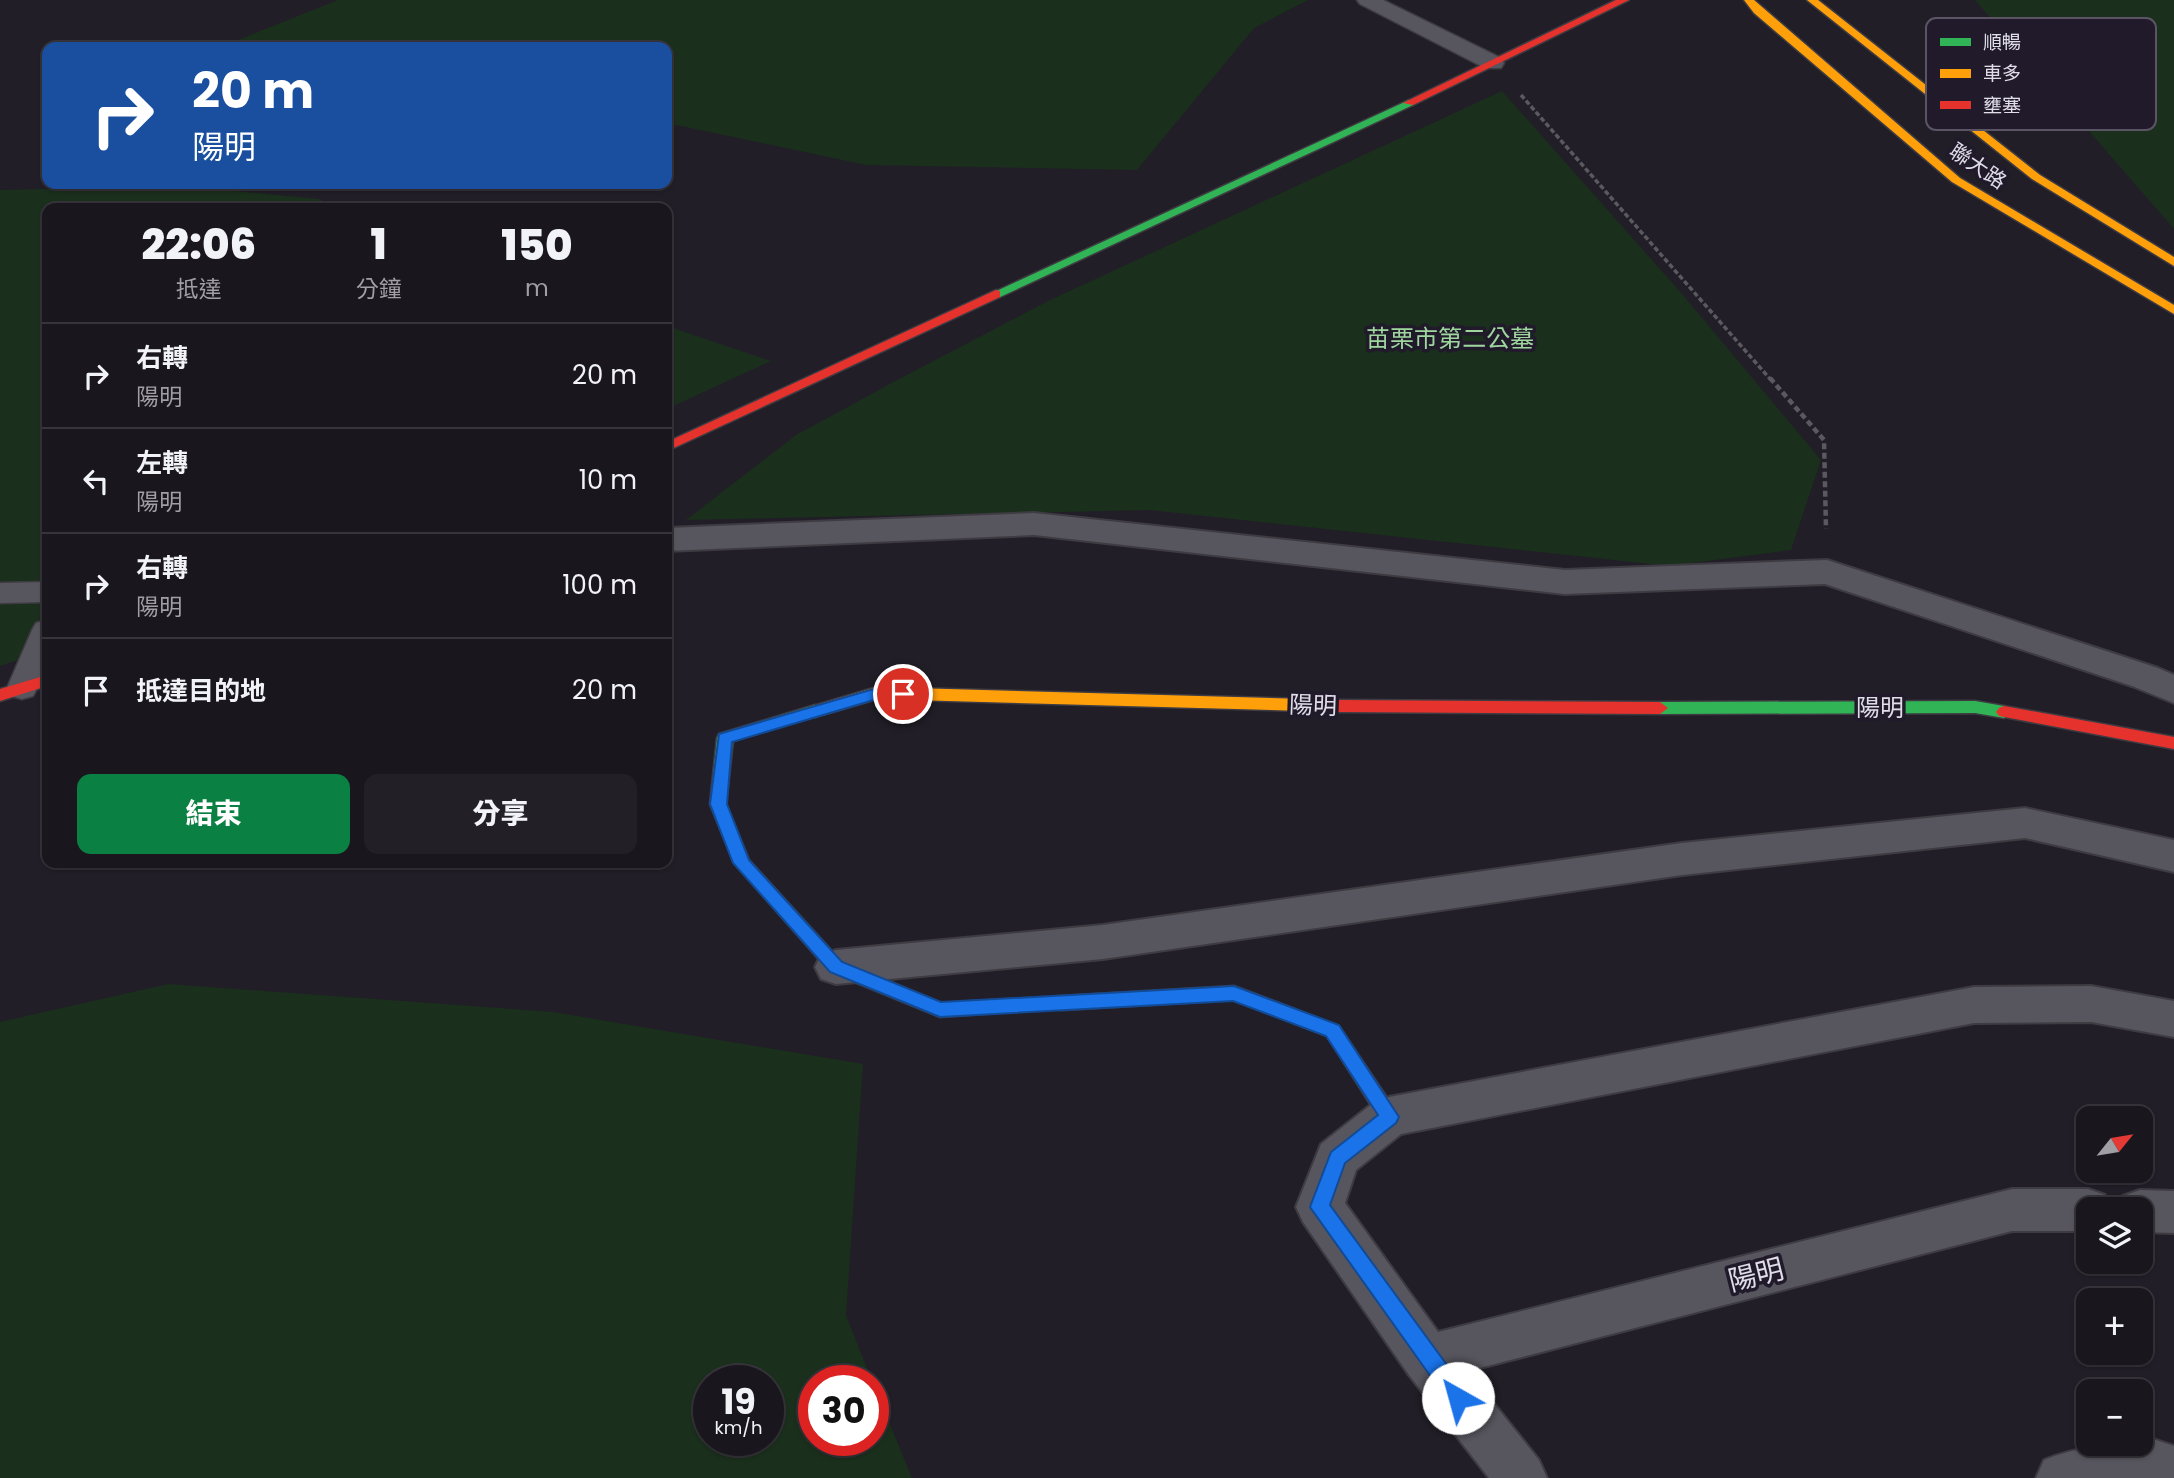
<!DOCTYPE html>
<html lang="zh-TW">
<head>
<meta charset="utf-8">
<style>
  :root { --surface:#19161d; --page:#221f26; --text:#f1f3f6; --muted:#9f9fa4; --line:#37353b; --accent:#0b8043 }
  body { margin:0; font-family:Poppins,"Noto Sans TC",sans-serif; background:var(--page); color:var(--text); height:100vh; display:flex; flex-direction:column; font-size:26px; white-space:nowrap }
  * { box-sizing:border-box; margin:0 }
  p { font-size:23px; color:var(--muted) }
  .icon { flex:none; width:38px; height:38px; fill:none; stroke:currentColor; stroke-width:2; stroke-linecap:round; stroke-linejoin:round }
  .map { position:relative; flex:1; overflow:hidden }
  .drawer { position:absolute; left:42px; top:203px; width:630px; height:665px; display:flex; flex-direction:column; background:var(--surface); border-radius:14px; box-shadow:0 2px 5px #0004,0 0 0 2px var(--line) }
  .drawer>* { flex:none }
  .guide { position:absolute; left:42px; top:42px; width:630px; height:147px; border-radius:14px; box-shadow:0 2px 5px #0004,0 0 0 2px var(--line); background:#1a4fa0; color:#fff; overflow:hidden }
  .needle { width:46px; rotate:60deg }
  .buttons { position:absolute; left:2076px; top:1106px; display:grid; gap:14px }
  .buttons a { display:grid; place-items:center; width:77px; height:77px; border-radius:14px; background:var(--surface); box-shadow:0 2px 5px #0004,0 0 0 2px var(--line); font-size:35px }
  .speed { position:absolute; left:693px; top:1365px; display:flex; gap:14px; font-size:35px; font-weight:700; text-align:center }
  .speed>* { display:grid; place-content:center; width:91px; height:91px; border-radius:50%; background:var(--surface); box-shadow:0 2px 5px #0004,0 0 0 2px var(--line); line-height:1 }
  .speed small { font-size:18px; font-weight:400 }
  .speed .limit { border:10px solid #d22; background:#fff; color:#111 }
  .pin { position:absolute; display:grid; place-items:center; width:60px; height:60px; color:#fff; margin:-30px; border:4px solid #fff; border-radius:50%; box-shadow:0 2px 7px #0007 }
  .me { position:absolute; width:77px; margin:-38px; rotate:322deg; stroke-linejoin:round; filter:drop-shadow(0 0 5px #0008) }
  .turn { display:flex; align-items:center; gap:24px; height:147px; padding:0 35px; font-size:32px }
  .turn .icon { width:91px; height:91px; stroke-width:2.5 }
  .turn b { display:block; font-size:49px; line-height:60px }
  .eta { display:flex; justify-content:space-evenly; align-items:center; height:119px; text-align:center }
  .eta b { font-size:42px; font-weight:800; line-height:49px }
  .button { display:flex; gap:14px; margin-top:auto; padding:14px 35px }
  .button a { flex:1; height:80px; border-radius:14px; background:var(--accent); color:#fff; font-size:28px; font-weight:800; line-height:80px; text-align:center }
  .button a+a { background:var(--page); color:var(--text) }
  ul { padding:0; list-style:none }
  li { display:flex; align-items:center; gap:21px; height:105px; padding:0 35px; border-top:2px solid var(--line) }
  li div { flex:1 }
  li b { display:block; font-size:26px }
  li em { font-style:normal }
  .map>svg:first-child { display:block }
  .green { fill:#1b2f1d; fill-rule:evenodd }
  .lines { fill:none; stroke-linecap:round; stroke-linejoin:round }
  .lane-casing { stroke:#3e3b42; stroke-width:3 }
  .street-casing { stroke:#3e3b42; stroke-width:4 }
  .fast-casing { stroke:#3e3b42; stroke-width:3 }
  .slow-casing { stroke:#3e3b42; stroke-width:3 }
  .jam-casing { stroke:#3e3b42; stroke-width:3 }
  .path-far1 { stroke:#5b595f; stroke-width:3.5; stroke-dasharray:5 2.5; stroke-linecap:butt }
  .path { stroke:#5b595f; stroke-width:4.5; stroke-dasharray:6 3.5; stroke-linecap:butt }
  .lane { fill:#57555d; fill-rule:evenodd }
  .street { fill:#57555d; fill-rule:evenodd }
  .fast { fill:#30b455; fill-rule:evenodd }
  .slow { fill:#ff9f0a; fill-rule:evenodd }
  .jam { fill:#e5322d; fill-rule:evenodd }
  .route { fill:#1a73e8; stroke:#114b97; stroke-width:2 }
  .labels { text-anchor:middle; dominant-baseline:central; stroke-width:7; stroke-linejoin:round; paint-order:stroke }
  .far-street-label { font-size:21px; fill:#e0dce8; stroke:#201a2b }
  .park-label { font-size:24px; fill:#9ed69e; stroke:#201a2b }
  .street-label { font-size:24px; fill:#e0dce8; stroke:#201a2b }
  .near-street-label { font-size:28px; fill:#e0dce8; stroke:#201a2b }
  .key { fill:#201a2b; stroke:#5a5464; stroke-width:2 }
  .key-label { font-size:19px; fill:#e0dce8 }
</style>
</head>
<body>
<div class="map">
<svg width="2174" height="1478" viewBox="0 0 2174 1478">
  <rect width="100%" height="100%" fill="#211e27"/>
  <g class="green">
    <path d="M338,0H1308L1254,28L1137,170L866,165L667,123V47H220Z"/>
    <path d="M1975,0H2174V229Z"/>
    <path d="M1502,91L1683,295L1821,460L1791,550L1669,566L1150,510L686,520L796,435L899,379L1050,300Z"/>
    <path d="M183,186L319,199L338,208H47V650L0,666V190Z"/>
    <path d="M667,326L771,361L667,409Z"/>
    <path d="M168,984L553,1012L863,1064L846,1315L872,1381H814V1440H873V1383L912,1478H0V1022ZM709,1381H768V1440H709Z"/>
  </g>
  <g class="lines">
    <defs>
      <g id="lane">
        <path d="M1357,0H1383L1501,58L1504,63L1501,68H1485L1360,4Z"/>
        <path d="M47,582V602L0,603V583Z"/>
        <path d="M47,620C48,649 48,669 33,696L22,699L11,696L7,688L32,630L36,623Z"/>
      </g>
      <g id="street">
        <path d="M1034,513L1565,570L1827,560L2158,668L2174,675V703L2132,686L1825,584L1565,594L1034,535L667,551V528Z"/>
        <path d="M2025,808L2174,840V872L2025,838L1682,875L1103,959L836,984L821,979L815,967L821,955L836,950L1103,925L1682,843Z"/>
        <path d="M2091,986L2174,1001V1037L2091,1022L1974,1023L1401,1134L1356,1170L1345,1203L1438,1332L2012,1189H2088L2105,1195L2111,1209H2088V1231H2012L1468,1371L1539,1460L1547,1478H1489L1409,1375L1303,1222L1296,1207L1321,1144L1373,1103L1389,1097L1974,987Z"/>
        <path d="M2140,1190L2174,1191V1233L2140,1232V1209H2117L2123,1196Z"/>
        <path d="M2141,1435L2174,1446V1478H2036L2044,1460C2076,1447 2106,1444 2140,1444Z"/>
      </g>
      <g id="fast">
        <path d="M1409,100L1415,103L1413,105L1000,297H992L990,294Z"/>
        <path d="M1975,701L2004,706L2012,712L2004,718L1975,713L1660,714L1652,708L1660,702Z"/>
        <path d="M815,705L823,711L820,715L733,741L726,804L749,860L842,962L941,1003L1062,996L1068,998L1071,1003L1068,1008L940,1017L830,972L734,863L710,804L717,738L719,734Z"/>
      </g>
      <g id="slow">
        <path d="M1744,0H1754L1960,178L2174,305V314L1952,182L1754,13Z"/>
        <path d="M1807,0H1818L2040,175L2174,257V266L2032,179Z"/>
        <path d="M877,687L1339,700L1347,706L1339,712L877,699L815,717L807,711L810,707Z"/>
      </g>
      <g id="jam">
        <path d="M1616,0H1629L1413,105L1403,103Z"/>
        <path d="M996,290L1000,291V297L667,451V442Z"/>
        <path d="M47,675V686L0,701V689Z"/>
        <path d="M1339,700L1660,702L1668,708L1660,714L1339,712L1331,706Z"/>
        <path d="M2004,706L2174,737V749L1999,716L1996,712L1999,708Z"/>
        <path d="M1234,986L1339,1026L1396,1111L1398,1117L1396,1123L1389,1125L1382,1123L1327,1036L1233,1000L1062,1010L1056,1008L1053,1003L1056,998L1062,996Z"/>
      </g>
    </defs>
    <use href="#lane" class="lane-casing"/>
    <use href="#street" class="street-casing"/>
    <use href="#fast" class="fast-casing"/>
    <use href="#slow" class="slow-casing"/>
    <use href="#jam" class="jam-casing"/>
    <path class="path-far1" d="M1521,95L1771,380"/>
    <path class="path" d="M1770,378L1824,440L1826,529"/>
    <use href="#lane" class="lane"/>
    <use href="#street" class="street"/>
    <use href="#fast" class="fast"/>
    <use href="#slow" class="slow"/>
    <use href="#jam" class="jam"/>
  </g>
  <path class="route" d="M877,688H903L911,694L903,700L877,699L732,742L727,804L749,860L842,962L941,1002L1234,986L1339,1025L1399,1117L1396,1123L1345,1163L1330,1205L1466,1391L1469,1398L1466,1405L1458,1408L1451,1405L1310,1207L1331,1152L1378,1115L1326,1036L1233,1001L940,1017L830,972L733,863L710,804L719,734Z"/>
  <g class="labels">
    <g class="far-street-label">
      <text transform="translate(1978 166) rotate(34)">聯大路</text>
    </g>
    <g class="park-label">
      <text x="1450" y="338">苗栗市第二公墓</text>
    </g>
    <g class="street-label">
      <text transform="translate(1313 705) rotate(2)">陽明</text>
      <text x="1880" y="707">陽明</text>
    </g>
    <g class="near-street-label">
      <text transform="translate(1756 1275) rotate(-14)">陽明</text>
    </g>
  </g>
  <rect x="1926" y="18" width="230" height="112" rx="10" class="key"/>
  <rect x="1940" y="38" width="31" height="8" fill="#30b455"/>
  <rect x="1940" y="69" width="31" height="9" fill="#ff9f0a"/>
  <rect x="1940" y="101" width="31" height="8" fill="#e5322d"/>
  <g class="key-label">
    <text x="1983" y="49">順暢</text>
    <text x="1983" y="80">車多</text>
    <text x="1983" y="112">壅塞</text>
  </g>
</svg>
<div class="buttons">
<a><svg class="needle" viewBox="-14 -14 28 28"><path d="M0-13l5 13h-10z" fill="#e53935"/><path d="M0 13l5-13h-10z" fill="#9f9fa4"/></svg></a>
<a><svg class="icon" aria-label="layers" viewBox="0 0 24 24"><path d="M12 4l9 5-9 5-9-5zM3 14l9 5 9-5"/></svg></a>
<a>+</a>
<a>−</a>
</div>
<div class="speed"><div>19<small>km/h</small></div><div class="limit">30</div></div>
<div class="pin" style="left:903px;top:694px;background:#d93025"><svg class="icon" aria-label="arrive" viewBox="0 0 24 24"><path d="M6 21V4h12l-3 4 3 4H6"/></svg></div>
<svg class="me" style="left:1458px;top:1398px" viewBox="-20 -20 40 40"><circle r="19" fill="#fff"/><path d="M0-13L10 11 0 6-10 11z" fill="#1a73e8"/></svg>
<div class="guide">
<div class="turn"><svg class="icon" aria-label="right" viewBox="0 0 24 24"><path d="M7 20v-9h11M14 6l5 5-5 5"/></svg><div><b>20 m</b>陽明</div></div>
</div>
<section class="drawer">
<div class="eta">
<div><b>22:06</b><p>抵達</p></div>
<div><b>1</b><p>分鐘</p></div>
<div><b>150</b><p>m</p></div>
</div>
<ul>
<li><svg class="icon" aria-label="right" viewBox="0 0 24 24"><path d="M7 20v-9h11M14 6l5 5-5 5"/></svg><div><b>右轉</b><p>陽明</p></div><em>20 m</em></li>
<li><svg class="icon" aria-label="left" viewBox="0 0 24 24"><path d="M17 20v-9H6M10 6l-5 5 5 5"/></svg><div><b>左轉</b><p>陽明</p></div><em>10 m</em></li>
<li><svg class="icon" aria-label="right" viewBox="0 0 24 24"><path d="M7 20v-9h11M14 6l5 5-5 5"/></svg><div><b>右轉</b><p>陽明</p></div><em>100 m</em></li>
<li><svg class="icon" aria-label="arrive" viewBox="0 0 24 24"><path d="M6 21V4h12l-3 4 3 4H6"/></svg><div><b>抵達目的地</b></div><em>20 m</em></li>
</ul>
<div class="button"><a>結束</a><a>分享</a></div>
</section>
</div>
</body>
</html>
